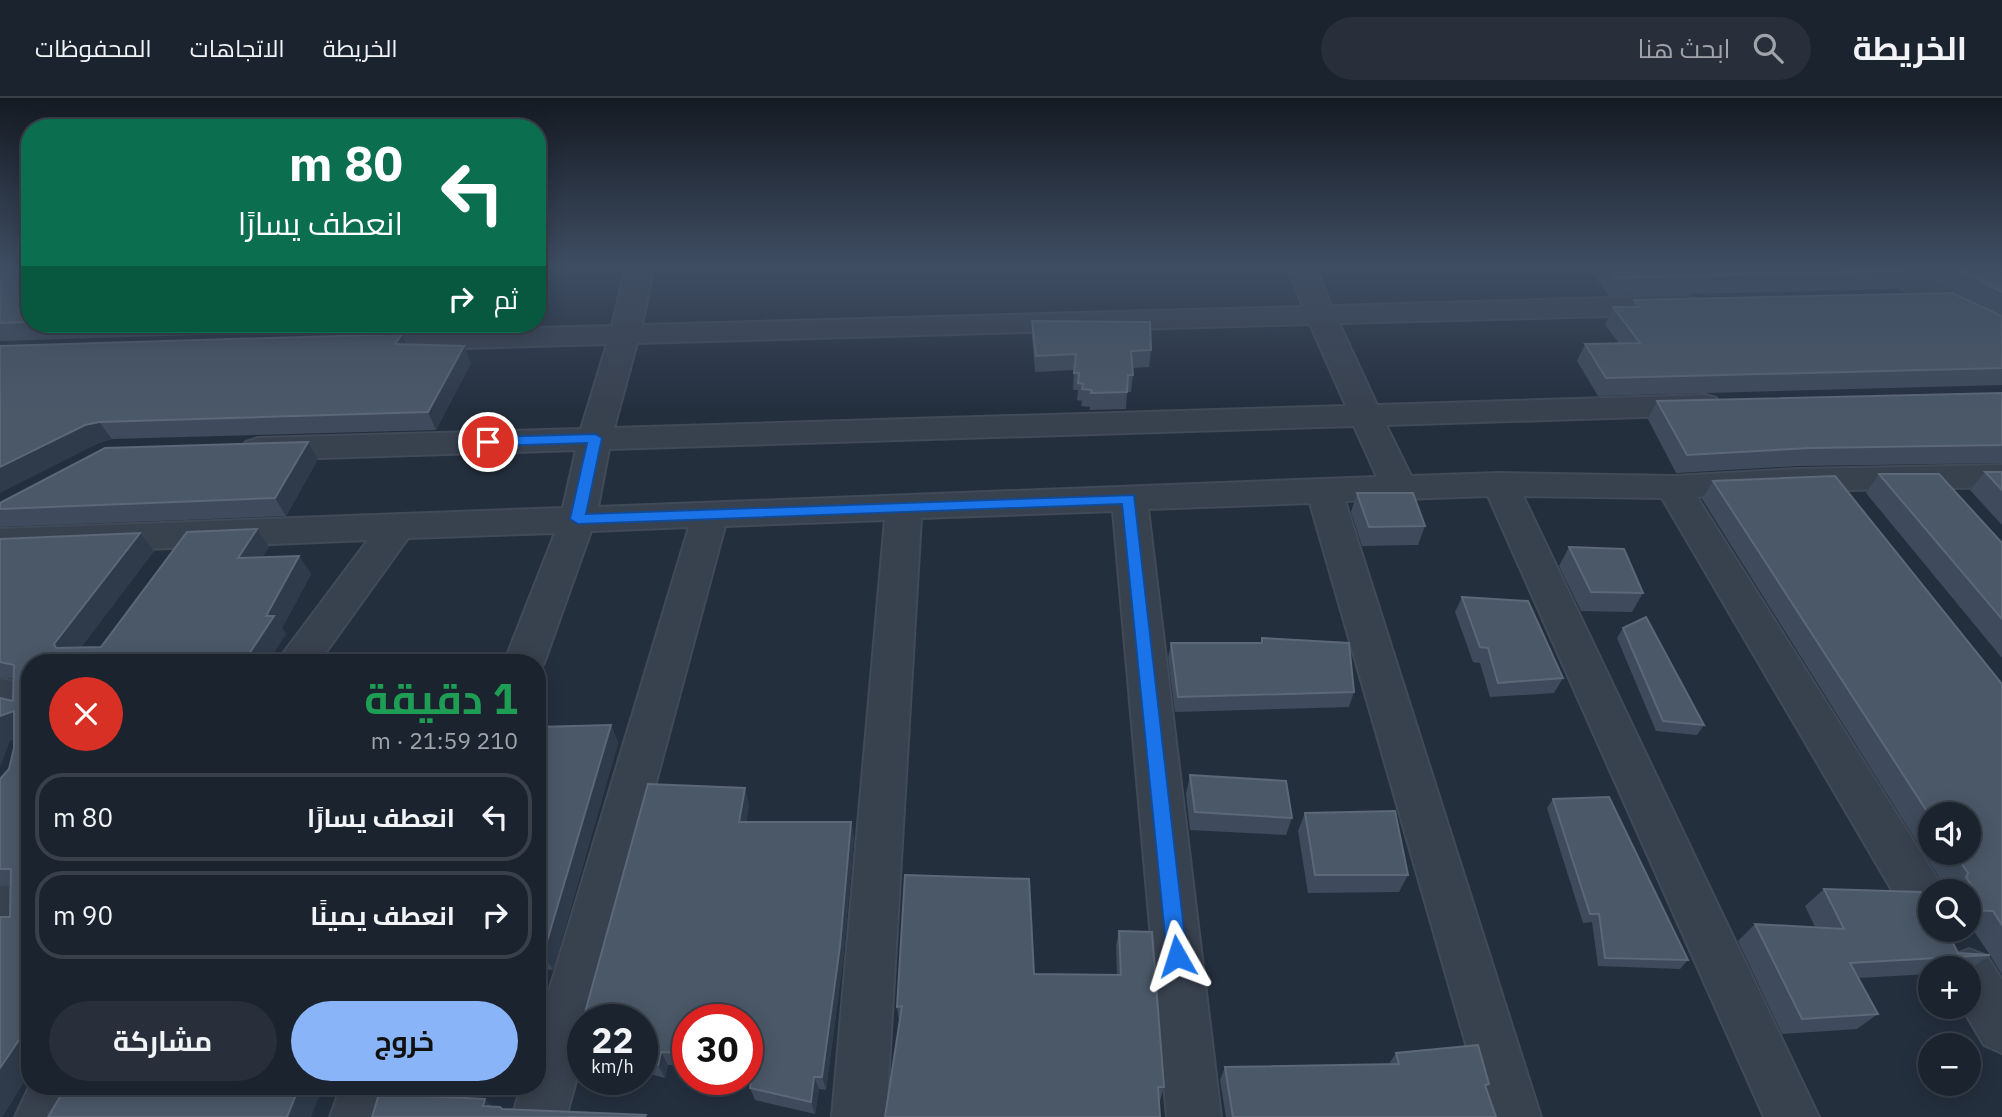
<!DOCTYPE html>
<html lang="ar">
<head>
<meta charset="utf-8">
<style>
  :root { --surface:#1b232e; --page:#282f3a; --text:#f1f3f6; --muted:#a0a4aa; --line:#39404a; --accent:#8ab4f8 }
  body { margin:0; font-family:"IBM Plex Sans",Cairo,sans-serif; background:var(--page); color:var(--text); direction:rtl; height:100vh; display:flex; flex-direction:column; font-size:26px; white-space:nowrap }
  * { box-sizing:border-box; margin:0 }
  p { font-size:23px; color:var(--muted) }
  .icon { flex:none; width:38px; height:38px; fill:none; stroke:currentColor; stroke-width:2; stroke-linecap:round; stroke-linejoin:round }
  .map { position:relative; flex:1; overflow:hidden; direction:ltr }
  .panel { position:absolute; left:21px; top:556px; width:525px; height:441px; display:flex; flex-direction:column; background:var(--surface); border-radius:28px; box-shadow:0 4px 18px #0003,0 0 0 2px var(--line); direction:rtl }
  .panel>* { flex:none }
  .top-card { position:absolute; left:21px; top:21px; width:525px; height:214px; border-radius:28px; box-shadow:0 4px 18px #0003,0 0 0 2px var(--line); direction:rtl; background:#0b6e4f; color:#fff; overflow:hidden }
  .fabs { position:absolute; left:1918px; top:704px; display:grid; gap:14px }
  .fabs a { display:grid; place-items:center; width:63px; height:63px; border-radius:50%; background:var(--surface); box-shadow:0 4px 18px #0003,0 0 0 2px var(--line); font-size:35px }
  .speed { position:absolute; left:567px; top:906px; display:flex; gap:14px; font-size:35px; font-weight:700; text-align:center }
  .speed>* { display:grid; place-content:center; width:91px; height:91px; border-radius:50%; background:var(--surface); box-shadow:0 4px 18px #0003,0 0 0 2px var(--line); line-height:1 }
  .speed small { font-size:18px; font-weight:400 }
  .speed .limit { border:10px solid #d22; background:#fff; color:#111 }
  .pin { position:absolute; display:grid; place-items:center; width:60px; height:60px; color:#fff; margin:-30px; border:4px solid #fff; border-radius:50%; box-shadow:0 2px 7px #0007 }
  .me { position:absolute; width:77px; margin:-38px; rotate:354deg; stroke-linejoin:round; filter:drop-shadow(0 0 5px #0008) }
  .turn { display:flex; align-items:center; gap:24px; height:147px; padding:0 28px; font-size:32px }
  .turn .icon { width:91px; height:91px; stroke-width:2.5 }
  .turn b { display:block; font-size:49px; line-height:60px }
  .then { display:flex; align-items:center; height:66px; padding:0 28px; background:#0003; gap:14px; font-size:26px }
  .round { display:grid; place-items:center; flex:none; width:74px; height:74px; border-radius:37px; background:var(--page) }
  .overview { display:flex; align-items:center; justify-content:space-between; height:119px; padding:0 28px }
  h1 { font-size:42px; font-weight:700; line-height:52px; color:#1e9e55 }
  .cta { display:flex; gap:14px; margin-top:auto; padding:14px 28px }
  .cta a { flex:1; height:80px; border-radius:42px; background:var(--accent); color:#111; font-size:28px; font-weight:700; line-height:80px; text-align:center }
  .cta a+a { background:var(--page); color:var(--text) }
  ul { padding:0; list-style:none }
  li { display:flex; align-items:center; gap:21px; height:88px; margin:0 14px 10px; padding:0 14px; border:4px solid var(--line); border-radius:28px }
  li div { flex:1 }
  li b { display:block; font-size:26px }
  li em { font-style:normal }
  header { display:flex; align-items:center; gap:42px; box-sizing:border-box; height:98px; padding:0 35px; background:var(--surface); border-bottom:2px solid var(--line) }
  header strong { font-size:33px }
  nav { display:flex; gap:38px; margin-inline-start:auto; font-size:24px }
  .search { width:490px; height:63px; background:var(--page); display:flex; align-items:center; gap:18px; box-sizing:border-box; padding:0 24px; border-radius:38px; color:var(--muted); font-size:26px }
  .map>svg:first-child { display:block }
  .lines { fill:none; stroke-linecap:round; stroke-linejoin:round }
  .minor-casing { stroke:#414a57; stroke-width:4 }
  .minor { fill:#38414e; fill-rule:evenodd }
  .wall { fill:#3f4b5c; fill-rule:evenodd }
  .shaded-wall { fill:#2f3b4b }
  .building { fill:#4b5868; stroke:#5c6777; stroke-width:2 }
  .route { fill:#1a73e8; stroke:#114b97; stroke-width:2 }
</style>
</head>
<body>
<header>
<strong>الخريطة</strong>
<div class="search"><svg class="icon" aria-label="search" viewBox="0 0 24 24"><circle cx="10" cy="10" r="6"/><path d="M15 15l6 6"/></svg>ابحث هنا</div>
<nav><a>الخريطة</a><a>الاتجاهات</a><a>المحفوظات</a></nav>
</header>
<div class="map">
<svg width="2002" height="1019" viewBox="0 0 2002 1019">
  <rect width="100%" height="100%" fill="#242f3e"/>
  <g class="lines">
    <defs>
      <g id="minor">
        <path d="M626,169H654L642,227L1303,209L1288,169H1316L1331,208L1685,198L1695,201L1699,207L1695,213L1685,216L1339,225L1377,307L1705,297L1716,300L1721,307L1716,314L1705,317L1386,327L1411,378L1500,375L1673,378L1798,371L2002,367V389L1798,393L1697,399L1945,793H1930V831H1938L1930,834L1913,828L1662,400L1523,398L1819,1019H1764L1488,398L1345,403L1541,1019H1487L1310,405L1148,411L1221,1019H1167L1113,413L921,420L886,1019H832L885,422L725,428L592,922H583V958L566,1019H512L521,989H537V933L689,429L591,433L544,565L537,576V565H504L555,435L408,440L318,565H276L368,442L0,457V431L563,410L576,352L258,362L246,358L241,351L246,344L258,340L581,331L607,246L352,253L341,250L337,244L341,238L352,235L612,228ZM1310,226L1346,308L614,330L637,245ZM1354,328L1377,379L598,409L609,351Z"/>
        <path d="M1868,169H1904L2002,219V239L1992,236L1872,175Z"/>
        <path d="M0,581L30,586V618L0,613Z"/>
        <path d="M0,788L30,789V833L0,832Z"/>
        <path d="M1969,851L1987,858L2002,882V955L1984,947L1961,908H1969V870H1946L1951,858Z"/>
        <path d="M30,987V989H86L72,1019H15Z"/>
        <path d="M341,989H395L384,1019H330Z"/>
      </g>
    </defs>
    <use href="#minor" class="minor-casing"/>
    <use href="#minor" class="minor"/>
  </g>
  <g class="wall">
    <path d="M0,169H30V226H428L426,230L0,243Z"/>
    <path d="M1588,169H1900L1909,173L1897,191L1609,198Z"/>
    <path d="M1909,169H2002V218Z"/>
    <path d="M1634,202L2002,218V287L1598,298L1577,263L1585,246L1619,245L1605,227L1613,209H1631Z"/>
    <path d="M1032,223L1151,252L1149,269L1132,270L1133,277L1131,294H1127L1126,311L1090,312V309L1081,308L1082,303L1077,302L1078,292H1073L1074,272L1035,274L1032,239Z"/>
    <path d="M406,246L471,265L436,332L112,341L99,345L0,248Z"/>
    <path d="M2002,295V365L1798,368L1676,375L1648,321L1657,303Z"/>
    <path d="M308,344L318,361L286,418L0,429V405Z"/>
    <path d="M1985,374H2002V427L1970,392Z"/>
    <path d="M1879,376L2002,445V560L1866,395Z"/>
    <path d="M1713,383L2002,586V877L1990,857L1969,872V870H1930V876L1858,880L1878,916L1857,931L1782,936L1738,843L1755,826L1815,829L1805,808L1824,791L1958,855L1990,857L1971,829H1969V793H1947V792L1702,401ZM1930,716L1969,754H1930Z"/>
    <path d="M1357,395L1425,428L1418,447L1362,448L1351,414Z"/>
    <path d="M257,431L269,449L262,459L299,458L311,476L282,530L286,536L30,565V974L2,1019H0L10,819L11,787L0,786V681L9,671L14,650V640L10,643L14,581L0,579V441L140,435L154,453L81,549H101Z"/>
    <path d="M1569,449L1643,495L1632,514L1581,513L1559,468Z"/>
    <path d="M1462,499L1563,580L1554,595L1490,599L1480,565L1473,564L1455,514Z"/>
    <path d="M1623,530L1704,627L1697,637L1656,633L1617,540Z"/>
    <path d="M1262,540L1354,594L1349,609L1175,614L1168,560L1171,545H1261Z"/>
    <path d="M611,627L618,645L553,872L537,871V629Z"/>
    <path d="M1190,677L1292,720L1286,737L1190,732L1186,696Z"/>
    <path d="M1553,701L1688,862L1680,871L1598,868L1592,824L1583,825L1547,710Z"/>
    <path d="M749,706L746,724H851L854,740L843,862L826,992L819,991L815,1016L755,1002L750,990L753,969H747V922H688V968L668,967L665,980L642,974V922Z"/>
    <path d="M1305,715L1408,777L1399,794L1308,795L1298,733Z"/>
    <path d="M1119,833L1164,989L1160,1003L899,923L897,909L1034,876L1117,877L1116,848Z"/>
    <path d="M583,923V957L576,948Z"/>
    <path d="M1396,955L1489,986L1486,990L1496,1019H1226L1220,982L1225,969L1389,966Z"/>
  </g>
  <g class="shaded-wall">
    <path d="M402,236L410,253L395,246Z"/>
    <path d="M464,248L471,265L436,332L428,314Z"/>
    <path d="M99,324L112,341L99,345L0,395V369L85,327Z"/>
    <path d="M308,344L318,361L286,418L275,400Z"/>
    <path d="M257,431L269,449L251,477L238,460Z"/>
    <path d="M140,435L154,453L71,563L56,550L54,546Z"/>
    <path d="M299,458L311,476L282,530L286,536L268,565H243L266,518Z"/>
    <path d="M14,613L19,635L10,643L0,669V618Z"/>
    <path d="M611,627L618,645L553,872L543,857Z"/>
    <path d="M745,690L749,706L744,739L739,724Z"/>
    <path d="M851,724L854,740L843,862L826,992L822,979Z"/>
    <path d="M30,921V974L2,1019H0V970Z"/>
    <path d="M661,954L668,967L665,980L658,967Z"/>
    <path d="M814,979L819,991L815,1016L811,1004Z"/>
    <path d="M299,989H323L311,1019H287Z"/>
    <path d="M485,1001L495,1012L483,1008Z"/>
  </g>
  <g class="building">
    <path d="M0,169H30V224L0,225Z"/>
    <path d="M1609,169H1900L1909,173L1617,180Z"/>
    <path d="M1954,169H2002V194Z"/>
    <path d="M1952,195L2002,218V270L1606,280L1585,246L1640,245L1613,209H1639L1634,202Z"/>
    <path d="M1032,223L1150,224L1151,252L1131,253L1133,277H1128L1127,294L1091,295L1092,292L1082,291L1083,286L1078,285L1079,275H1074L1076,256L1036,258Z"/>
    <path d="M402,236L395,246L464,248L428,314L99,324L85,327L0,369V248Z"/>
    <path d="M2002,295V347L1810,350L1687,357L1657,303Z"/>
    <path d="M308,344L275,400L0,411V405L105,350Z"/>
    <path d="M1985,374H2002V392Z"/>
    <path d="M1879,376H1939L2002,445V521Z"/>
    <path d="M1835,378L2002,586V827L1993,813L1969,812V796H1977L1966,779L1968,775L1954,754H1969V716H1930V718L1713,383Z"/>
    <path d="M1357,395H1413L1425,428L1369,429Z"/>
    <path d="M257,431L238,460L299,458L266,518H274L243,565H30V921L20,936H23L0,970V819H10L11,771H0V681L9,671L14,650V613L0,618V600L13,603L14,567L0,564V441L140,435L54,546L56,550L101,549L187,434Z"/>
    <path d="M1569,449L1624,451L1643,495L1591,494Z"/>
    <path d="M1462,499L1528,503L1563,580L1498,585L1488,550L1480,549Z"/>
    <path d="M1646,519L1704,627L1663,623L1623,530Z"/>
    <path d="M1262,540L1349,545L1354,594L1178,599L1171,545H1262Z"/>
    <path d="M611,627L543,857H537V629Z"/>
    <path d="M1190,677L1286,683L1292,720L1195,714Z"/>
    <path d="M648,686L745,690L739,724H851L840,848L822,979H814L811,1004L750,990L755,957H747V922H688V955L661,954L658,967L642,964V922H583Z"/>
    <path d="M1609,699L1688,862L1605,860L1599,816H1590L1553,701Z"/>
    <path d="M1395,713L1408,777H1315L1305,715Z"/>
    <path d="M905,777L1029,781L1034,876L1121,877L1119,833L1152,834L1164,989H1158L1160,1019H885L902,908L897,909Z"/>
    <path d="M1824,791L1921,794L1930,810V831H1946L1958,855L1990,857L1850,865L1878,916L1802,921L1755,826L1844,831Z"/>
    <path d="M583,923V949L576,948Z"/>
    <path d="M1478,947L1489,986L1485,987L1496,1019H1233L1225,969L1399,966L1396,955Z"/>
    <path d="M66,989H299L287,1019H48Z"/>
    <path d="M379,996L485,1001L483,1008L500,1009L502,1011L646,1017L645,1019H372Z"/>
  </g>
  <linearGradient id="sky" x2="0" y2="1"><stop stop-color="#141a22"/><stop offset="0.54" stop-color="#3f4d63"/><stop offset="1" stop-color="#3f4d63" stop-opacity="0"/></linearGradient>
  <rect width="2002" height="312" fill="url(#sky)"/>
  <path class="route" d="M595,336L602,340L586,416L1134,397L1187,858L1184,865L1177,867L1170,865L1167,858L1122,406L578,426L570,421L587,345L488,348L481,344L488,339Z"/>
</svg>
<div class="fabs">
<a><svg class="icon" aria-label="sound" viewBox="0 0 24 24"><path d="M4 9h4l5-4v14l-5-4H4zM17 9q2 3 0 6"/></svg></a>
<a><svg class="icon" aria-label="search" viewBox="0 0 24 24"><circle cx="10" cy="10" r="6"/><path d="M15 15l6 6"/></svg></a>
<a>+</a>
<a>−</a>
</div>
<div class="speed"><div>22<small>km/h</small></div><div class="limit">30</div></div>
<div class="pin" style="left:488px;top:344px;background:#d93025"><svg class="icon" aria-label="arrive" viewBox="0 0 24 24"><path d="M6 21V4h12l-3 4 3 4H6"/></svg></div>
<svg class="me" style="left:1177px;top:858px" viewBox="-20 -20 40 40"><path d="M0-17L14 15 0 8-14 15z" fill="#1a73e8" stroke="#fff" stroke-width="4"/></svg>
<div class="top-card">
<div class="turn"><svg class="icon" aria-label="left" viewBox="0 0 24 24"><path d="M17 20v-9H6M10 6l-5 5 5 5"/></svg><div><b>80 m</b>انعطف يسارًا</div></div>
<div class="then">ثم<svg class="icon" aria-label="right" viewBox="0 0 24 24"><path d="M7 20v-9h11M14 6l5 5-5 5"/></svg></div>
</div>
<section class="panel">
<div class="overview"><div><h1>1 دقيقة</h1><p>210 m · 21:59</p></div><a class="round" style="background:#d93025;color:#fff"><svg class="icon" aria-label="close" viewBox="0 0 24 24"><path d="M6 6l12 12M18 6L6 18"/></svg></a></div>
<ul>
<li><svg class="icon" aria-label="left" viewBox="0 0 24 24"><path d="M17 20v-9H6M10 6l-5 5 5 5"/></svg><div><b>انعطف يسارًا</b></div><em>80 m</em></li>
<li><svg class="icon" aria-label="right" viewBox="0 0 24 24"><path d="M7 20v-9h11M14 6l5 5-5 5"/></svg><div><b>انعطف يمينًا</b></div><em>90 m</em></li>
</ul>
<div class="cta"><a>خروج</a><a>مشاركة</a></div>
</section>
</div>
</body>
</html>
